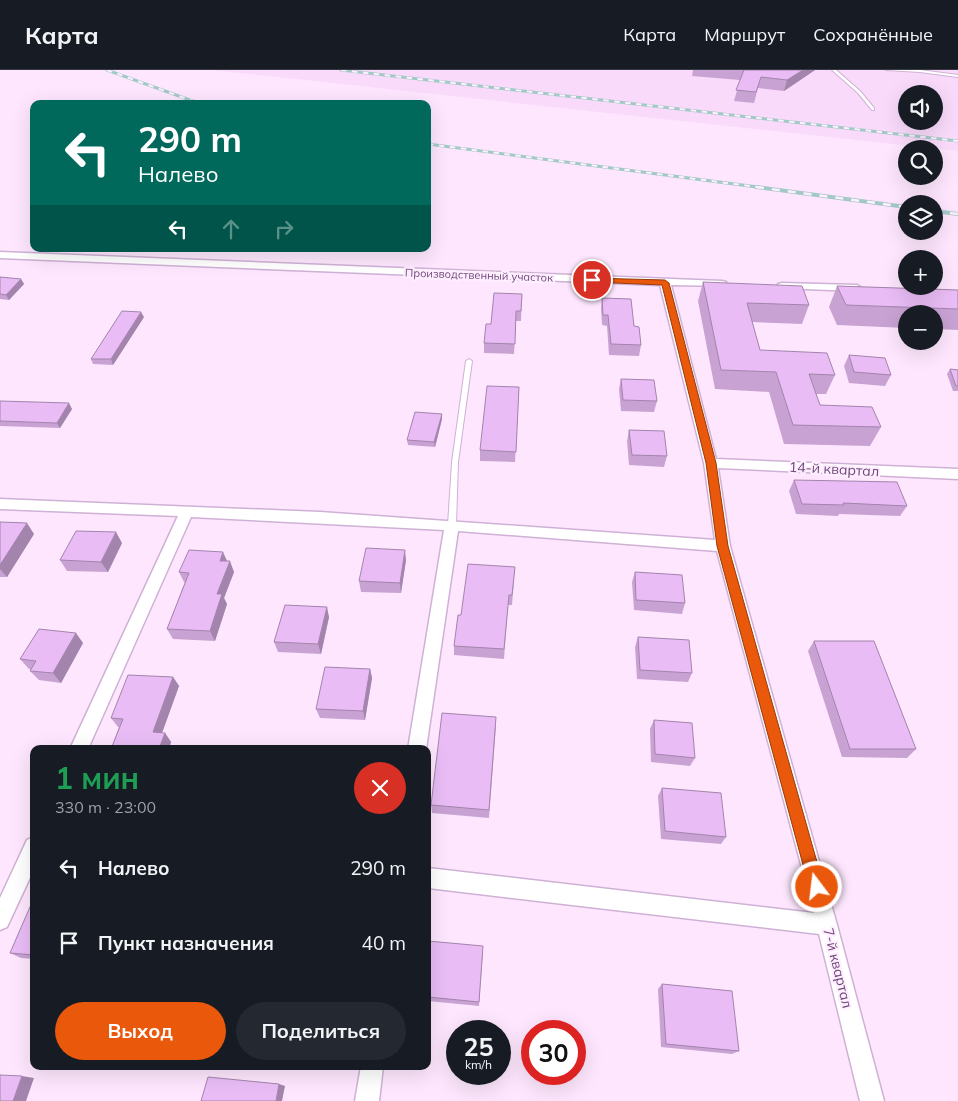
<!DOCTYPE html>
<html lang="ru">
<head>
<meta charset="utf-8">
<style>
  :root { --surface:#171b24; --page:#242831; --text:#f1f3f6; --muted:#9ea1a6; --line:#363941; --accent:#ea580c }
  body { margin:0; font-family:Mulish,sans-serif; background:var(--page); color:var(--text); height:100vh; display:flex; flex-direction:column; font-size:19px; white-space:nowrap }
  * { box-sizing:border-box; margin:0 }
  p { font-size:16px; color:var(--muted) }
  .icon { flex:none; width:28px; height:28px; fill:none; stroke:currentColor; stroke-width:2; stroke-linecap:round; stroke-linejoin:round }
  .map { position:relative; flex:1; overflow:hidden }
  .details { position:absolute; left:30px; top:675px; width:401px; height:325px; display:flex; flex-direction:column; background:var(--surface); border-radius:10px; box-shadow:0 5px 20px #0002 }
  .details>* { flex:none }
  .guide { position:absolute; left:30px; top:30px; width:401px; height:152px; border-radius:10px; box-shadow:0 5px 20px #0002; background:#00695c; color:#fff; overflow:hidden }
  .fabs { position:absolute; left:898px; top:15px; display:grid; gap:10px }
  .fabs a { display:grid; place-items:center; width:45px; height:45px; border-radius:50%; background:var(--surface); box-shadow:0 5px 20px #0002; font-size:25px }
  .speed { position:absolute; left:446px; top:950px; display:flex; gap:10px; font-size:25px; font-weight:700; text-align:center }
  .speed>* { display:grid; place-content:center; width:65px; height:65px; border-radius:50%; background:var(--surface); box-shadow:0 5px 20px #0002; line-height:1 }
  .speed small { font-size:12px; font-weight:400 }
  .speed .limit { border:8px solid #d22; background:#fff; color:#111 }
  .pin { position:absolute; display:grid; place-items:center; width:42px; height:42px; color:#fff; margin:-21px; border:2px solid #fff; border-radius:50%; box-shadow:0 1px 5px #0007 }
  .me { position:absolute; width:55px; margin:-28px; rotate:345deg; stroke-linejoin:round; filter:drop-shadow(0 0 4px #0008) }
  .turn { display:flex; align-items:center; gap:18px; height:105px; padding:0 25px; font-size:22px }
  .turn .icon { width:65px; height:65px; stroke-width:2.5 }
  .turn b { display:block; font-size:35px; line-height:42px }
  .lanes { display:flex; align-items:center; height:48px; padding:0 25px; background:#0003; justify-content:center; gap:25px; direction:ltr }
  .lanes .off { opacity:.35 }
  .round { display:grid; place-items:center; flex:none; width:52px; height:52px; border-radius:26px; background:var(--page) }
  .head { display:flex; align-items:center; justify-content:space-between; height:85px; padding:0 25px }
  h1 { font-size:30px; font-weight:700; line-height:38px; color:#1e9e55 }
  .primary-button { display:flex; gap:10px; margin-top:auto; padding:10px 25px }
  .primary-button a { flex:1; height:58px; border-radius:30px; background:var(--accent); color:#fff; font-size:20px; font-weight:700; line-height:58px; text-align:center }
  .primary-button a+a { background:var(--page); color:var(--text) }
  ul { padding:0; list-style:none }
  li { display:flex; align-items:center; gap:15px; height:75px; padding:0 25px }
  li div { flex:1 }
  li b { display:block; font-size:19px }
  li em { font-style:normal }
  header { display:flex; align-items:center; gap:30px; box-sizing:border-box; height:70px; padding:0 25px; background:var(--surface); border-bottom:1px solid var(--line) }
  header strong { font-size:24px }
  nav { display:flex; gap:28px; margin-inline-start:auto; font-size:18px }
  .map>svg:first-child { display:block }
  .residential { fill:#f9dafb; fill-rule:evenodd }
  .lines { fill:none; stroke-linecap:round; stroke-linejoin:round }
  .lane-casing { stroke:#cfb1d5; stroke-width:2 }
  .street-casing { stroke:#cfb1d5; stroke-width:3 }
  .lane { fill:#fff; fill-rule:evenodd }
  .street { fill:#fff; fill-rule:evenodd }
  .rail-far1-casing { stroke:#a3c9c6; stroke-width:3 }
  .rail-casing { stroke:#a3c9c6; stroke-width:4 }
  .rail-far1 { stroke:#fef; stroke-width:2; stroke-dasharray:5.5; stroke-linecap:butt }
  .rail { stroke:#fef; stroke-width:2.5; stroke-dasharray:8; stroke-linecap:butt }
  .wall { fill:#c8a2d3 }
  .shaded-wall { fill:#a384ac }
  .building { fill:#e9bcf5; stroke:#a384ac }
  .route { fill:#ea580c; stroke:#983908 }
  .labels { text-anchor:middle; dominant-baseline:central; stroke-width:4.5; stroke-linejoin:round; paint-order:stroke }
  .far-street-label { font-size:11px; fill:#6d4979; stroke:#fef }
  .street-label { font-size:14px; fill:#6d4979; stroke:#fef }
</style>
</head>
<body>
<header>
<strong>Карта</strong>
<nav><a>Карта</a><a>Маршрут</a><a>Сохранённые</a></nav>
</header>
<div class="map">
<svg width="958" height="1031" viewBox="0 0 958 1031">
  <rect width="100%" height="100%" fill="#fee7fe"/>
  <path class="residential" d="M212,0H958V81ZM906,24H934V51H906Z"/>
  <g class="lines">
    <defs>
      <g id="lane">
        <path d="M832,0H836L860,21L874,38V40H872L858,23Z"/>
        <path d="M886,0H920L958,5V7L920,2Z"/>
        <path d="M469,289L472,291L458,392L456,455L452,458L448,455L452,392L466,291Z"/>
      </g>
      <g id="street">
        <path d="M0,182L722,211L726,212V216L671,215L716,389L958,399V409L718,398L730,476L837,855L884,1031H860L819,864L428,818V798L814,843L717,481L458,461L426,679H408L444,460L191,447L88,679H70L178,446L0,439V429L320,442L715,470L704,393L660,215L0,188Z"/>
        <path d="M782,213L857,215L862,218L857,221L778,218V214Z"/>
        <path d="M34,767V799L7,857L0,860V828L27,770Z"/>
        <path d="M361,996H383L379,1031H355Z"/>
      </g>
    </defs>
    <use href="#lane" class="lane-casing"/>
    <use href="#street" class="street-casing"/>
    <use href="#lane" class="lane"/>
    <use href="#street" class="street"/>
    <defs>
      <g id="rail-far1">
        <path d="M107,0L201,34"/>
        <path d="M341,0L958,71"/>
        <path d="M428,74L765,118"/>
      </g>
      <g id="rail">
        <path d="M756,117L906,137"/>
        <path d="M934,141L958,144"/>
      </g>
    </defs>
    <use href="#rail-far1" class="rail-far1-casing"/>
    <use href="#rail" class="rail-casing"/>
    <use href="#rail-far1" class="rail-far1"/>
    <use href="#rail" class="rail"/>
  </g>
  <g class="wall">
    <path d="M693,0H815L784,21L758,18L754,33L734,31L740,10L692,6Z"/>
    <path d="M0,207L21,209L24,214L9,230L0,229Z"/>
    <path d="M703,212L809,235L802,254L752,252L760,280L835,305L826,324H816L820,335L881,357L870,376L784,374L769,322L715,319L698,231Z"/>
    <path d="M837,216L958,220V260L934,259V244H906V258L837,255L829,237Z"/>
    <path d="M522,224L521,251H516L514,284L484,283V273L491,254Z"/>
    <path d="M602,228L634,256L641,275L639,286L609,285L607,256L602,255L601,238Z"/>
    <path d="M144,247L113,295L93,294L91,289Z"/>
    <path d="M849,285L891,305L885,316L849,313L844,296Z"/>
    <path d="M950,299L958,300V321H953L947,304Z"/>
    <path d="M621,309L657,331L654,342L621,341L619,319Z"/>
    <path d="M519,317L515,392L480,391V380Z"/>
    <path d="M0,331L72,339L60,358L0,356Z"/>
    <path d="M442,344V349L435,377L408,375L407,370Z"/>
    <path d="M629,360L667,386L664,397L629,395L627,371Z"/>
    <path d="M794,410L907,436L900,446L839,444L838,446L796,444L789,421Z"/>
    <path d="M0,452L34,464L7,507H0Z"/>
    <path d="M122,473L108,502L67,501L60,490Z"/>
    <path d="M406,490L401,523L361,522L359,511Z"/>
    <path d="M227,491L234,502L224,528L227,534L215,571L173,569L167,559L185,512H184L179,502Z"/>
    <path d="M515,497L512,535H508L504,589L454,585V576L461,545Z"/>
    <path d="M635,502L685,533L682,544L634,540L632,512Z"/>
    <path d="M329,547L321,584L278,582L274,572Z"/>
    <path d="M638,567L692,603L688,612L637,609L635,577Z"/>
    <path d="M814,571L916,679L907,688L842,687L808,581Z"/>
    <path d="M83,573L61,613L39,610L30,601L31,599H29L20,589Z"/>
    <path d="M370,599L372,608L365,650L320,648L316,639Z"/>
    <path d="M173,607L179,616L162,663H165L171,672L169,679H111L119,657H118L111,648Z"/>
    <path d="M654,650L695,688L690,696L651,692L650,659Z"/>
    <path d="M496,656L489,748L432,743L431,735Z"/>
    <path d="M662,718L726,767L721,774L661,769L658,726Z"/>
    <path d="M34,830V889L21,888L10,883Z"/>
    <path d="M428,871L483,881L479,936L428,931Z"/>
    <path d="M662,914L739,981L732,984L661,977L658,919Z"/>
  </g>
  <g class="shaded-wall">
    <path d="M803,0H815L784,21L787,10Z"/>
    <path d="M21,209L24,214L9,230L6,225Z"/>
    <path d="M141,242L144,247L113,295L111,289Z"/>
    <path d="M69,333L72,339L60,358L57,353Z"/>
    <path d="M442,344V349L435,377L434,372Z"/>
    <path d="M27,453L34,464L7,507L0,499V495Z"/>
    <path d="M116,462L122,473L108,502L101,492Z"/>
    <path d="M405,480L406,490L401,523L400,513Z"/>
    <path d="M223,482L228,493L220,491Z"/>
    <path d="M230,491L234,502L224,528L227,534L215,571L210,561L217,524Z"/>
    <path d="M327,537L329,547L321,584L318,574Z"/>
    <path d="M76,563L83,573L61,613L53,603Z"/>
    <path d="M370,599L372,608L365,650L363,641Z"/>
    <path d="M173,607L179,616L159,671L153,662Z"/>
    <path d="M165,663L171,672L169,679H159Z"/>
    <path d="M22,1006L34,1008L26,1031H13Z"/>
    <path d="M279,1014L285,1016L282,1031H276Z"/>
  </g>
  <g class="building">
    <path d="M744,0H803L787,10L761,7L756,22L736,20Z"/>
    <path d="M0,207L21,209L6,225L0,224Z"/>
    <path d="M703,212L802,216L809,235L747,233L760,280L827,283L835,305L809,304L820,335L872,337L881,357L793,355L776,302L721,300Z"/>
    <path d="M837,216L958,220V239L846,235Z"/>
    <path d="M494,223L522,224L521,241H516L515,274L484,273L486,254H491Z"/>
    <path d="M602,228L631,229L634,256L639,257L641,275L611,274L608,245H603Z"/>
    <path d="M122,241L141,242L111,289H91Z"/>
    <path d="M849,285L885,288L891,305L854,302Z"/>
    <path d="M950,299L958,300V316H956Z"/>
    <path d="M621,309L654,310L657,331L623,330Z"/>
    <path d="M487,316L519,317L516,382L480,380Z"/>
    <path d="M0,331L69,333L57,353L0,351Z"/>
    <path d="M415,342L442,344L434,372L407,370Z"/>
    <path d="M629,360L664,361L667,386L632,385Z"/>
    <path d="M794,410L897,412L907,436L843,433L844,435L802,434Z"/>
    <path d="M0,452L27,453L0,495Z"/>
    <path d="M76,461L116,462L101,492L60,490Z"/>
    <path d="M366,478L405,480L400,513L359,511Z"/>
    <path d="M189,480L223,482L220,491H230L217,524H222L210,561L167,559L189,503L179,502Z"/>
    <path d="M468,494L515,497L512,525H509L504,579L454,576L458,545H461Z"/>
    <path d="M635,502L682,505L685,533L636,530Z"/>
    <path d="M285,535L327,537L318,574L274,572Z"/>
    <path d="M39,559L76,563L53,603L30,601L36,591L20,589Z"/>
    <path d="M638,567L689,570L692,603L640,600Z"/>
    <path d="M814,571H874L916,679H850Z"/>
    <path d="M325,597L370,599L363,641L316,639Z"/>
    <path d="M128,605L173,607L153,662L165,663L159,679H111L123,649L111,648Z"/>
    <path d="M442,643L496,647L489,740L431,735Z"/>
    <path d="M654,650L692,653L695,688L655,684Z"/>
    <path d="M662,718L721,723L726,767L665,761Z"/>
    <path d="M33,830H34V885L10,883Z"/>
    <path d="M428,871L483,876L479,932L428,927Z"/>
    <path d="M662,914L732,921L739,981L666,974Z"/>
    <path d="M0,1005L22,1006L13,1031H0Z"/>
    <path d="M208,1007L279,1014L276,1031H201Z"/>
  </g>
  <path class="route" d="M590,208L665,210L669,213L716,393L728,476L824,817L822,822L817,825L812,822L809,817L717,476L706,393L662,215L592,212L588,210Z"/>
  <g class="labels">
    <g class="far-street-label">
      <text transform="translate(479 205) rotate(2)">Производственный участок</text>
    </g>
    <g class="street-label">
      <text transform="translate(834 399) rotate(3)">14-й квартал</text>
      <text transform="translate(838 898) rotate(76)">7-й квартал</text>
    </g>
  </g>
</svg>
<div class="fabs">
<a><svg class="icon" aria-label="sound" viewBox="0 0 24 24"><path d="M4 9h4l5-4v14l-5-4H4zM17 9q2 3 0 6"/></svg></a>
<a><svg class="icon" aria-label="search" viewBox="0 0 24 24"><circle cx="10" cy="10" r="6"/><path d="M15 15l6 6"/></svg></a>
<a><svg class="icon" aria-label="layers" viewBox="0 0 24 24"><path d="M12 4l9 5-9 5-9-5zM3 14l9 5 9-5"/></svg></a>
<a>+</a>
<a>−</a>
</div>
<div class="speed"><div>25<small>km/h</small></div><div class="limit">30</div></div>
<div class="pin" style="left:592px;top:210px;background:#d93025"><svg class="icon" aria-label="arrive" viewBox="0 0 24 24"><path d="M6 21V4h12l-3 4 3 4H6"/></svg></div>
<svg class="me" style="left:817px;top:817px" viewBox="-20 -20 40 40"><circle r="17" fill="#ea580c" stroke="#fff" stroke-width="3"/><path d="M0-11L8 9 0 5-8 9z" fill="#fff"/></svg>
<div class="guide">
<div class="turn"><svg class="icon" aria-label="left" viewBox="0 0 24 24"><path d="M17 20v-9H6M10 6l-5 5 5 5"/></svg><div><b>290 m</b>Налево</div></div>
<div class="lanes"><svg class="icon" aria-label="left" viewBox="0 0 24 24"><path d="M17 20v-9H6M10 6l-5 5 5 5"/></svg><svg class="icon off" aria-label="ahead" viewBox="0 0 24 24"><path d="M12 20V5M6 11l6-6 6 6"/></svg><svg class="icon off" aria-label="right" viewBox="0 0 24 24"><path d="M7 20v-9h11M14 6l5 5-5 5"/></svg></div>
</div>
<section class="details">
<div class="head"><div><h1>1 мин</h1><p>330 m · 23:00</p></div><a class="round" style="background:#d93025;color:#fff"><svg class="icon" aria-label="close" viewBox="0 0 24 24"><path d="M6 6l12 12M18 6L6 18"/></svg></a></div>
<ul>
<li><svg class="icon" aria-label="left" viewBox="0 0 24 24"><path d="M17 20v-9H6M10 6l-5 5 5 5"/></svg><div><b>Налево</b></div><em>290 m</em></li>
<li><svg class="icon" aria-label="arrive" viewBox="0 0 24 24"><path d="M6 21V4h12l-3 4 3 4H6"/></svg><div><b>Пункт назначения</b></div><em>40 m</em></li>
</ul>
<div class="primary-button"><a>Выход</a><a>Поделиться</a></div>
</section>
</div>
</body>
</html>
